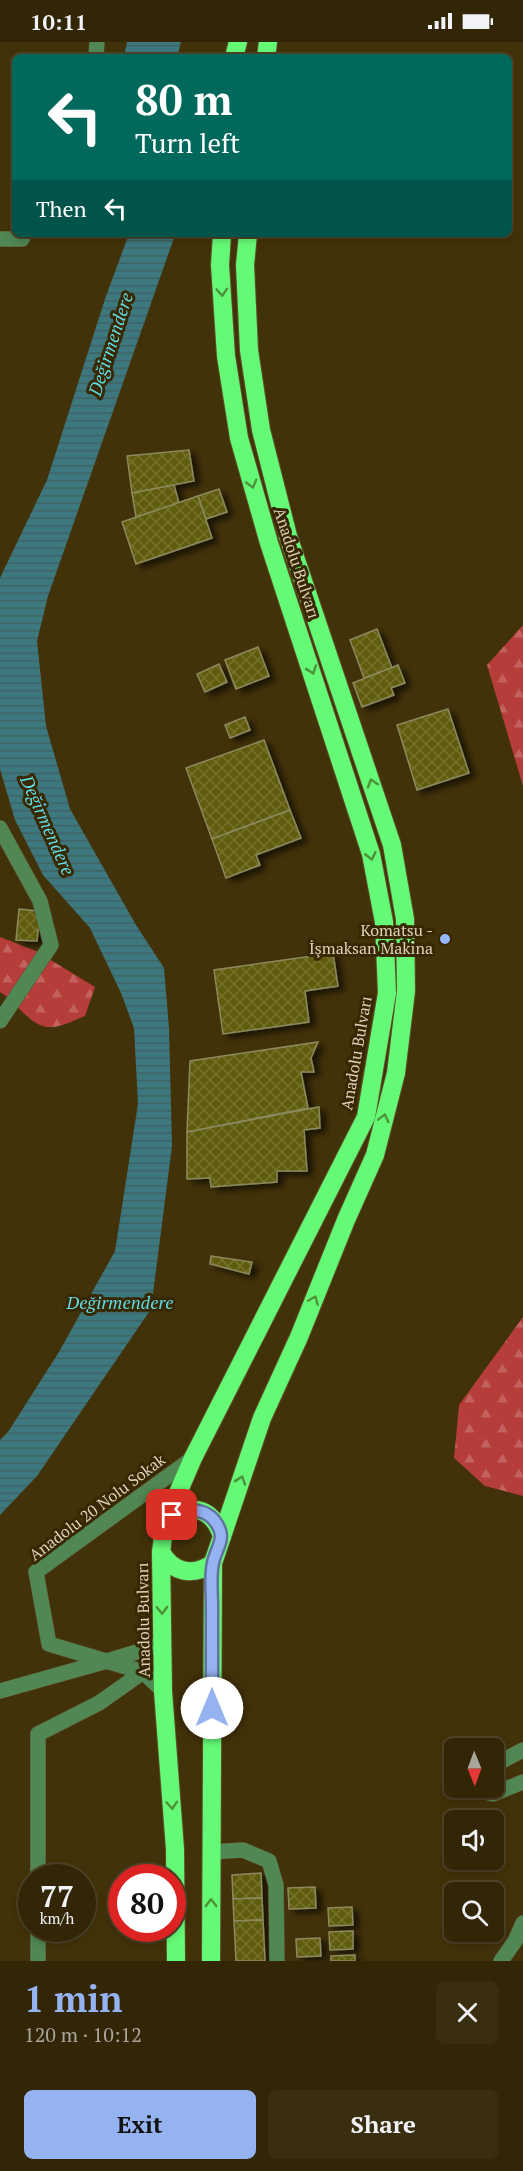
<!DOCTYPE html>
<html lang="en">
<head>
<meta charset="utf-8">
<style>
  :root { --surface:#322607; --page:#3a2e11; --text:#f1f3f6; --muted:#a8a59b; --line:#4d4328; --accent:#95b2f1 }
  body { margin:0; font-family:"PT Serif",serif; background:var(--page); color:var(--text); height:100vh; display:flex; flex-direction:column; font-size:22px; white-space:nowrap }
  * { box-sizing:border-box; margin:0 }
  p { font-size:20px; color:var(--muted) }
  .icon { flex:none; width:33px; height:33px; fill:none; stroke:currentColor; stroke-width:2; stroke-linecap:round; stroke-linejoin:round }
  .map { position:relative; height:1919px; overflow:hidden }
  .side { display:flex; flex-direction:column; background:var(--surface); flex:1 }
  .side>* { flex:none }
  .banner { position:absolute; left:12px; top:12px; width:500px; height:183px; border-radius:9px; box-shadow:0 3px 9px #0003,0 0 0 2px var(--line); background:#00695c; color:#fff; overflow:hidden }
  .needle { width:39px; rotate:179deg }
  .buttons { position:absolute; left:444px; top:1696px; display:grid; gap:12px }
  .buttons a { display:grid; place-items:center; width:60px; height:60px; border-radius:9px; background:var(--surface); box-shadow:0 3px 9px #0003,0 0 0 2px var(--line); font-size:30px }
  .speed { position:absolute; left:18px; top:1822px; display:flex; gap:12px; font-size:30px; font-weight:700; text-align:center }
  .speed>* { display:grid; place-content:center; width:78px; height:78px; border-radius:50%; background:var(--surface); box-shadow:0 3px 9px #0003,0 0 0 2px var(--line); line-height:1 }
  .speed small { font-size:15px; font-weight:400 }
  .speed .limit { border:9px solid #d22; background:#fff; color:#111 }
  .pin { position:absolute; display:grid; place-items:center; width:51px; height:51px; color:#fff; margin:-26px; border-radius:12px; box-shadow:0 3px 9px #0006 }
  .me { position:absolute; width:66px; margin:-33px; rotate:0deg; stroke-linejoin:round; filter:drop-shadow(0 0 4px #0008) }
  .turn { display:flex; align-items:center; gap:21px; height:126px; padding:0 24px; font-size:27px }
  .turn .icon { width:78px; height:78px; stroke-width:2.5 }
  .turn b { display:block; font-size:42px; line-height:51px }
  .then { display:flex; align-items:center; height:57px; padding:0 24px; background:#0003; gap:12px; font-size:22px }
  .round { display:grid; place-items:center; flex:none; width:63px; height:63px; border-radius:9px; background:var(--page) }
  .overview { display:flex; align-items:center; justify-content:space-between; height:102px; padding:0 24px }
  h1 { font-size:36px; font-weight:700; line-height:45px; color:var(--accent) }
  .button { display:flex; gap:12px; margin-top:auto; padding:12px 24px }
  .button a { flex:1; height:69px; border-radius:9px; background:var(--accent); color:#111; font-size:24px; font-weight:700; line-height:69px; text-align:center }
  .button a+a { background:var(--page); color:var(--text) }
  .status { display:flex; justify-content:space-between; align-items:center; height:42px; padding:0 30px; background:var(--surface); direction:ltr }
  .status svg { height:16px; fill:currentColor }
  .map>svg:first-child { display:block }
  .forest { fill:url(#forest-firs) }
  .water { fill:url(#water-rules) }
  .building { fill:url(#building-cross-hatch); stroke:#8b895e; stroke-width:1.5; filter:url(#shadow) }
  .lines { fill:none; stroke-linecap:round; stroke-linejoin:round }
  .minor-casing { stroke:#5e4f29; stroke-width:16 }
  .highway-casing { stroke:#5e4f29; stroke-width:20 }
  .minor { stroke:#518754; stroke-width:15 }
  .highway { stroke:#65fa76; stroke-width:18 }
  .oneway { stroke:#4e913b }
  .route-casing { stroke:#61749d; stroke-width:15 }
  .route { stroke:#95b2f1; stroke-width:10 }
  .poi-dot { fill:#96b6fd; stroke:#382800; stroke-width:2 }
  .labels { text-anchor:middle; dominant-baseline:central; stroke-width:6; stroke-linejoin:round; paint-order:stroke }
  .street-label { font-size:16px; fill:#dbd1bd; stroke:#382800 }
  .poi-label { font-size:16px; fill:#dbd1bd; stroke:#382800; text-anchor:end }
  .water-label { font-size:18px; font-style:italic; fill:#5fdcea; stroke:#382800 }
</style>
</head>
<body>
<div class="status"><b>10:11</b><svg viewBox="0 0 49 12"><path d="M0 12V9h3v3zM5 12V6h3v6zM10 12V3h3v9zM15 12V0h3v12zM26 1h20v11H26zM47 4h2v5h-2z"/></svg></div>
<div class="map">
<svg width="523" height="1919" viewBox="0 0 523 1919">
  <defs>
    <pattern id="forest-firs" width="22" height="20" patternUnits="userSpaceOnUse" patternTransform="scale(1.5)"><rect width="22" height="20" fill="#b53d3a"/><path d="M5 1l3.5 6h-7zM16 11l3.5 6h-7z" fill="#c2615d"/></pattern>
    <pattern id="water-rules" width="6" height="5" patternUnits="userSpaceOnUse" patternTransform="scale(1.5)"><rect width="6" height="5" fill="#3d787e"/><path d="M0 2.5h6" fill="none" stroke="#3f6162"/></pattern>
    <pattern id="building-cross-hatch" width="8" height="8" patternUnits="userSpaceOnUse" patternTransform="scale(1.5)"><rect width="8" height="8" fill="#605b0c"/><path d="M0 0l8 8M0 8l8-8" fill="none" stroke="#76722d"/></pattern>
    <filter id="shadow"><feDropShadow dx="6" dy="4" stdDeviation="3" flood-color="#0009"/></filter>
  </defs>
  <rect width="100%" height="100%" fill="#423209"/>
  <g class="forest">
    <path d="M523,583V744L487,623Z"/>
    <path d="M0,895L36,909L95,945L85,974C75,978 63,984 53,985C30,987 18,960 0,950Z"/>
    <path d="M523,1275V1454L485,1444L454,1416L459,1363Z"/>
  </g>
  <g class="water">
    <path d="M127,0H181L177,15H124Z"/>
    <path d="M129,192H174V196L48,554L37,599L46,684L70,767L136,883L164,926L169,986L172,1104L151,1267L37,1434L0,1473V1398L8,1390L59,1310L115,1209L138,1062L134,986L121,951L90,886L43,833L15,778L0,727V536L47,438L106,254Z"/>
  </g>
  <g class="building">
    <path d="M189,408L194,439L132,451L127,414Z"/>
    <path d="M174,443L179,461L136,475L132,451Z"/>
    <path d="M219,447L227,470L206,477L198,454Z"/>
    <path d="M198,454L212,496L136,522L122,480Z"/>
    <path d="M377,587L392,626L364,636L350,598Z"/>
    <path d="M258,605L269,634L236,647L225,618Z"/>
    <path d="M219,622L227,640L205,650L197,632Z"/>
    <path d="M398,623L405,641L391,646L394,653L362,665L353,641Z"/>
    <path d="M448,667L469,731L417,748L397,683Z"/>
    <path d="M245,675L250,688L230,696L225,683Z"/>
    <path d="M264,698L290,768L212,797L186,726Z"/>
    <path d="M290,768L301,796L256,813L260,823L226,836L212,797Z"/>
    <path d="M19,867L38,869L40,888H38L37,899L16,898Z"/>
    <path d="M333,911L338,944L305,949L309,980L223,992L214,928Z"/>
    <path d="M318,1000L311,1016L314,1030H301L308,1066L187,1090L190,1019Z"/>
    <path d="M319,1065L320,1086L304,1088L307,1129H277V1140L211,1145L210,1136L187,1137V1090Z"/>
    <path d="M211,1214L252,1220L249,1232L210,1222Z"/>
    <path d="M261,1831L262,1856L233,1857L232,1833Z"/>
    <path d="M315,1845L316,1866L289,1867L288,1846Z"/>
    <path d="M262,1856L263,1878L234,1879L233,1857Z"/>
    <path d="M352,1865L353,1883L329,1884L328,1866Z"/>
    <path d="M263,1878L265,1919H236L234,1879Z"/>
    <path d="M353,1889V1907L330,1908L329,1890Z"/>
    <path d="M320,1896L321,1914L297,1915L296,1897Z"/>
    <path d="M355,1913V1919H331V1914Z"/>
  </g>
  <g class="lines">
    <defs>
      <g id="minor">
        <path d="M96,15L97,0"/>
        <path d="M0,197H22L24,192"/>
        <path d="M0,786L40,859L51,903L0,979"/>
        <path d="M0,1649L107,1619L163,1602"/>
        <path d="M163,1649L143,1630L49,1602L36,1530L193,1416"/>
        <path d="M494,1723L523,1708"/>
        <path d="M482,1746L485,1750L493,1752L523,1740"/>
        <path d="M211,1810L243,1808L269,1819L276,1843L277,1919"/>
        <path d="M38,1836V1692L99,1661L143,1630"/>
        <path d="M38,1887V1919"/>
        <path d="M501,1919L515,1899L523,1881"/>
      </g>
      <g id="highway">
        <path d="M234,15L238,0"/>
        <path d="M266,15L268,0"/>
        <path d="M165,1481C186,1459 212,1464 222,1494"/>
        <path d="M161,1510C173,1531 193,1535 213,1521"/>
        <path d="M176,1919L175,1807L163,1649L161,1510L165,1481L193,1416L366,1075L387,951L384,880L371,812L269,501L239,396L226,314L220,223L222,192"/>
        <path d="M211,1919L213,1521L262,1376L299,1295L346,1178L375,1113L396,1031L406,949L405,877L392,803L288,494L261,388L249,308L245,223L248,192"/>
      </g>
    </defs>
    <use href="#minor" class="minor-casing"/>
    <use href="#highway" class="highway-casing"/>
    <use href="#minor" class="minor"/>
    <use href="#highway" class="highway"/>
  </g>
  <defs><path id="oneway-chevron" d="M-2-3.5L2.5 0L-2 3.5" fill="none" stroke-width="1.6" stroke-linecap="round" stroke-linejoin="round" transform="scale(1.5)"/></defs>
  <g class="oneway">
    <use href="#oneway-chevron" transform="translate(222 250) rotate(86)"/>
    <use href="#oneway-chevron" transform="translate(252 442) rotate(74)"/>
    <use href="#oneway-chevron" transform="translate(312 628) rotate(71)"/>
    <use href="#oneway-chevron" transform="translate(372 741) rotate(-108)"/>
    <use href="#oneway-chevron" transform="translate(371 814) rotate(77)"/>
    <use href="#oneway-chevron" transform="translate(384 1076) rotate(-76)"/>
    <use href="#oneway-chevron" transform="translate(314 1258) rotate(-68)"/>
    <use href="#oneway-chevron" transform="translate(241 1438) rotate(-71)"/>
    <use href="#oneway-chevron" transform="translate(162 1568) rotate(89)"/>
    <use href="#oneway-chevron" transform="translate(172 1763) rotate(86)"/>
    <use href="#oneway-chevron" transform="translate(211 1861) rotate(-90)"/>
  </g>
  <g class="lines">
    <defs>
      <path id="route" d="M172,1473C189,1465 210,1466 219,1486C225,1498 215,1509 213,1521C210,1534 212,1550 212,1563C212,1597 212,1632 212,1666"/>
    </defs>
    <use href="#route" class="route-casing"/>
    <use href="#route" class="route"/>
  </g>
  <circle class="poi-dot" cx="445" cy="897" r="6"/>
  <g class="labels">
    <g class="street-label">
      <text transform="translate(297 521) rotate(72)">Anadolu Bulvarı</text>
      <text transform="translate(356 1011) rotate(-80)">Anadolu Bulvarı</text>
      <text transform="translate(97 1465) rotate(-37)">Anadolu 20 Nolu Sokak</text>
      <text transform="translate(143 1578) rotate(-91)">Anadolu Bulvarı</text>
    </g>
    <g class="poi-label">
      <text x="433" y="888">Komatsu -<tspan x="433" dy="18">İşmaksan Makina</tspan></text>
    </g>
    <g class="water-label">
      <text transform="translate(110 302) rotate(-72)">Değirmendere</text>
      <text transform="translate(48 783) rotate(66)">Değirmendere</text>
      <text x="120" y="1260">Değirmendere</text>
    </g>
  </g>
</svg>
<div class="buttons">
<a><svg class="needle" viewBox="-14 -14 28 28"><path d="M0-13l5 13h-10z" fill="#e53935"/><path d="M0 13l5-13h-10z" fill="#a8a59b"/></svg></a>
<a><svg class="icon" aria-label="sound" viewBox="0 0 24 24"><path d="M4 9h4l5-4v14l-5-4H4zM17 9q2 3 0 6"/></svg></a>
<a><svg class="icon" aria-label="search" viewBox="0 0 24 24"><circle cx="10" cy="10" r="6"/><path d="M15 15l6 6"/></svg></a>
</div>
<div class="speed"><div>77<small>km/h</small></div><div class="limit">80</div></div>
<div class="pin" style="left:172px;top:1473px;background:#d93025"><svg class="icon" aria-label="arrive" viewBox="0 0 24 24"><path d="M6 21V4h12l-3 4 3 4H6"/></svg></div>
<svg class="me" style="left:212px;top:1666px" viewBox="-20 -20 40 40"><circle r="19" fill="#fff"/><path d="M0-13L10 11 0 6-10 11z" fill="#95b2f1"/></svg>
<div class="banner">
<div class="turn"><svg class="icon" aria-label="left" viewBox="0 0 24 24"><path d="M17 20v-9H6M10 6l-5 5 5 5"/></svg><div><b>80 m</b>Turn left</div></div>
<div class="then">Then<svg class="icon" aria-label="left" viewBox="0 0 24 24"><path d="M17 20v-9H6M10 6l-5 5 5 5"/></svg></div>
</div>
</div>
<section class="side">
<div class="overview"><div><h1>1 min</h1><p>120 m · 10:12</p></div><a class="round"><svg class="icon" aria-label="close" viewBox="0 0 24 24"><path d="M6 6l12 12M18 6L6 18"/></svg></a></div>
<div class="button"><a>Exit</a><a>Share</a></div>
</section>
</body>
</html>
